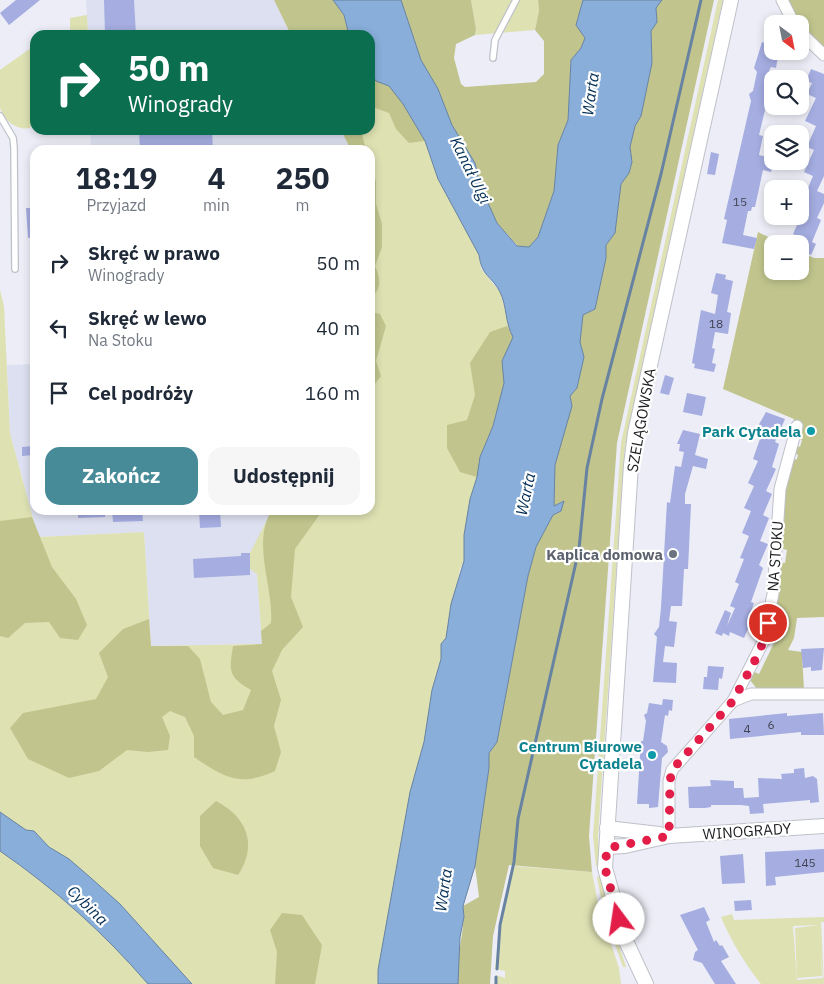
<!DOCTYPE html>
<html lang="pl">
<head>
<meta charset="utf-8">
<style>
  :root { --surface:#fff; --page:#f6f6f7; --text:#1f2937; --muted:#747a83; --accent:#478b99 }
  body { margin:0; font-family:"IBM Plex Sans",sans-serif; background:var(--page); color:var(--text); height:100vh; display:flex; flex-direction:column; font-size:19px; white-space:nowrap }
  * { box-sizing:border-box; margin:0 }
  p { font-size:16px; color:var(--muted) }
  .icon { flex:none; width:28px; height:28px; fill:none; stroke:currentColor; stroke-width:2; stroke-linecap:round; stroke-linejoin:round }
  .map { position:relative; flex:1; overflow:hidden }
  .details { position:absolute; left:30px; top:145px; width:345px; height:370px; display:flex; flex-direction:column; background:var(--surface); border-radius:15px; box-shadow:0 2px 8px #0003 }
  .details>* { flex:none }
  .banner { position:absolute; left:30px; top:30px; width:345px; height:105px; border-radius:15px; box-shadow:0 2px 8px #0003; background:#0b6e4f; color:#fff; overflow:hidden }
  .needle { width:32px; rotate:148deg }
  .buttons { position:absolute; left:764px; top:15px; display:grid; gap:10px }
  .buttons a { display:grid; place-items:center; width:45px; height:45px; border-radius:10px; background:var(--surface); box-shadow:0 2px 8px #0003; font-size:25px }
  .pin { position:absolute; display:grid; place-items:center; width:42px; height:42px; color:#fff; margin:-21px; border:2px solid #fff; border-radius:50%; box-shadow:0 1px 5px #0007 }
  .me { position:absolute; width:55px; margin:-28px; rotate:346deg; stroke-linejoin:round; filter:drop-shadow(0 0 4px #0008) }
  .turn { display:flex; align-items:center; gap:18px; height:105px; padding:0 15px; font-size:22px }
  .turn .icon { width:65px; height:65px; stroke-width:2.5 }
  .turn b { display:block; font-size:35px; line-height:42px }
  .eta { display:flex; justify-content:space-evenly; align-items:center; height:85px; text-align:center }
  .eta b { font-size:30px; font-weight:700; line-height:35px }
  .cta { display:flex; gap:10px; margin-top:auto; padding:10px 15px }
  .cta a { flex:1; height:58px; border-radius:15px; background:var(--accent); color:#fff; font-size:20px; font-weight:700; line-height:58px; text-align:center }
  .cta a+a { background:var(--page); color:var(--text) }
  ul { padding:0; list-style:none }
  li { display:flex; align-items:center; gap:15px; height:65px; padding:0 15px }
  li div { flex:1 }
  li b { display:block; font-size:19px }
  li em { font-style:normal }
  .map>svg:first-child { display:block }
  .built { fill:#dde0f0 }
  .green { fill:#dee1b2; fill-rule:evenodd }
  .forest { fill:#c1c58d }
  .water { fill:#88aed9; stroke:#6883a2 }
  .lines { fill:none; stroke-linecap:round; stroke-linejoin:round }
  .stream { stroke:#6883a2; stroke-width:3 }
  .building { fill:#a5ade1 }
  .service-casing { stroke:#bfc1c9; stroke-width:8 }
  .minor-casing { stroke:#bfc1c9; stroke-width:13 }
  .tertiary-casing { stroke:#bfc1c9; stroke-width:16 }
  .service { stroke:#fff; stroke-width:5.5 }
  .minor { stroke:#fff; stroke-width:11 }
  .tertiary { stroke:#fff; stroke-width:14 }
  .route { stroke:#e11d48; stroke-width:9; stroke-dasharray:0 16.2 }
  .culture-dot { fill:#0f9aa8; stroke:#fff; stroke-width:2 }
  .worship-dot { fill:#6b7280; stroke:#fff; stroke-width:2 }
  .labels { text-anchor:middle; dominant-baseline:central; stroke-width:4.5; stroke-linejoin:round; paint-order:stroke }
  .number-label { font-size:12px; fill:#404352 }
  .street-label { font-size:15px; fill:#1f2023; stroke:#fff }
  .culture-label { font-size:15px; font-weight:bold; fill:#0d838f; stroke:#fff; text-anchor:end }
  .worship-label { font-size:15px; font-weight:bold; fill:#5b616d; stroke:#fff; text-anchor:end }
  .water-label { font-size:16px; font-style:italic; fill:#022d54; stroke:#fff }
</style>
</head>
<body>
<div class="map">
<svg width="824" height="984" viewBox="0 0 824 984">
  <rect width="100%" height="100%" fill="#ecedf6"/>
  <g class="built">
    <path d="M86,0H274L291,35H88Z"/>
    <path d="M90,130H341L351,150H98L91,146Z"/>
    <path d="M35,364V510H272L268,517L257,573L262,644L151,646L144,532L38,537L10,433L7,365Z"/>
  </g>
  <g class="green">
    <path d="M471,0H538L539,12L535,30L475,35L476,29Z"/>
    <path d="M718,0H723L625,446L598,836L600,866H596L593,836L621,443Z"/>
    <path d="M87,15L88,35H49L55,31L70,34V18Z"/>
    <path d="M35,45L33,122L30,128C17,131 3,120 0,107C0,96 0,81 0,70Z"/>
    <path d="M370,73L425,141L438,179L479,255L481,269L500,292L513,337L464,535V561L460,569L384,984H187L146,933L0,822V290L4,307L10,433L38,537L144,532L151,646L262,644L257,574L250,569V553L272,510H370V150H351L341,130H370Z"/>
    <path d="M0,841L171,984H0Z"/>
    <path d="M513,866L592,872L598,904L619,968L621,984H494L496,975L505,978V971L495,969L500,921Z"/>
    <path d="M602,875L607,907L626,967H623L604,913L597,877Z"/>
    <path d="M732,914L734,920L824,917V922H821L824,984H761C745,964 731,941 721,917ZM820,925L795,928L797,978L822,976L821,948L823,978L797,980L793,926Z"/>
  </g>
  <g class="forest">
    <path d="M274,0H333L344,15L349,35H291Z"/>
    <path d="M401,0H471L476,29L475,35L456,44L454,58L461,84L465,87L536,82L544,74V41L535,30L539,11L538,0H583L576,25L585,38L581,48L571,60L568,120L558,145L554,191L538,237L529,247L518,246L497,223L480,185L475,163L452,125L438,89L421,60Z"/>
    <path d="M662,0H714L617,443L589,836L592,872L509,865L493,936L490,984H458C455,957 466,930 463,906L479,897L475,866L489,768V753L497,742L528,576L536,547L553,515L561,511L563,501L554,506L555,465L572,406L570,396L577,388L584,357L580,342L583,315L595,309L606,258V245L615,233L621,184L629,173L632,162L630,148L635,126L641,116L652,63L651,31L657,22L656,8Z"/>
    <path d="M785,0H824V50L800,27V24H797Z"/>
    <path d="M370,73C377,82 382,80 389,86C405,99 415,124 425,141L409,143L396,129L389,113L370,106Z"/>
    <path d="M341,130H361L366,150H351Z"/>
    <path d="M370,165L376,181V204L382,224V247L375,266C380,277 383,290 370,297Z"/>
    <path d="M758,232L783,244H772V271H800V252L814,258H824V617L797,618L794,638L788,650L802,652L804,690L757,689L750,680L752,671L759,674L776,639L769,636L778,562L785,563L787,550L780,548L782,499L794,460L797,459L798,455L795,453V445L800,447L802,440L797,438L800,424L793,422L794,419L723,389Z"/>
    <path d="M370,312L380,314L386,326L376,361L381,376L370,390Z"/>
    <path d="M507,326L513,337L502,361L504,383L493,426L480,457L477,477L460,472L447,448V425L467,420L475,395L470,363L490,332Z"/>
    <path d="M272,510H323L295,549L291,597L303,627L282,650L272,671L281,700L274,726L281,752L275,771C239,787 225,778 194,757V736L185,717L170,711L162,717L170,736L168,750L148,752L127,750L99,771L69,778L28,759L10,728L23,713L96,699L108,677L99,653L123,629L149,619L151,646H188L200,659L211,702L223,715L243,710L251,690C228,677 229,671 233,646L262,644L261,631L271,623C274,587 251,543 272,510Z"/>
    <path d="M32,517L52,567L76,599L87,625L78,640L60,638L49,622L25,623L8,638L0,636V521Z"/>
    <path d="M216,801C247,817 258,845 238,875L213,868L200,846V816Z"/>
    <path d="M282,913L302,915L322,945L315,984H275L277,952L270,930Z"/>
  </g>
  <g class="water">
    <path d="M333,0H401L421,60L438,89L452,125L475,163L480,185L497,223L517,246L529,247L538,237L554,191L558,145L568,120L571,60L581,48L585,38L576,25L583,0H662L656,8L657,22L651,31L652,63L641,116L635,126L630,147L632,162L629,173L621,184L615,233L606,245V258L595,309L583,315L580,342L584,357L577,388L570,396L572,406L555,465L554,506L564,501L561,511L553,515L536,547L528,576L497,742L489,753V768L475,866L463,906L464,917L460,937L458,984H378V970L410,792L424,742L432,690L441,659V644L446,638L451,604L464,561V535L470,499L477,477L480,457L493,426L504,383L502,361L513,337C505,323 507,306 500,292C491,275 482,277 479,255L438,179L425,141L403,104L389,86L376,81L370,73V35H349L344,15Z"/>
    <path d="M0,812L26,830L34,831L49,847L69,859L91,878L120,904L192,984H148C104,933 55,889 0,851Z"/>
  </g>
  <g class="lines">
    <g class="stream">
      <path d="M497,969L500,925L514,862L518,819L579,549L587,468L602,399L661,174L701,0"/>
      <path d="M496,984V977"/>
    </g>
  </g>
  <g class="building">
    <path d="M16,0H40L9,25L0,13Z"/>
    <path d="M104,0H134L136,35H105Z"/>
    <path d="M762,42L772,45L774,55L778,56L776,68L771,67L769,71L766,88L772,90V99L771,107L768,110H765L759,135L763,136L759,155L772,158V165L771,172L763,170L755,207H752L751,211H748L743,235L757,238L754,249L722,243L727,220L724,219L751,101L749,94L753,91L757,72L754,68Z"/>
    <path d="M811,69L824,74V176L817,191L824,194V203L817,218L821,220L812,242L816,244L811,255L800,250V244H794L798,236L793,234L803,212L800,211V207L813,176L804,172L814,150L807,147L816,126L805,121L816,98L807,94L812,83L806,81Z"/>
    <path d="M139,130H212L213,150H140Z"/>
    <path d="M711,152L719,154L715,175L707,174Z"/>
    <path d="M26,208H35V237L28,238Z"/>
    <path d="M716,273L726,275L725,279L733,281L727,312L731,313L728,334L715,332L712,348L715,349L712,363L716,364L714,372L694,368L695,364L692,363L701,310L715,314L718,295L711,293Z"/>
    <path d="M665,375L674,378L669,395L660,393Z"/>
    <path d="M687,393L706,397L702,416L683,412Z"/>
    <path d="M766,412L785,419L775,442L779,444L772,467L776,469L766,491L772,494L763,515L769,518L760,541L768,544L759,565L763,568L751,602L754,603L750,614L754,616L744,638L730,632L729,636L723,633L722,636L715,633L725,610L731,613L727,626L735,608L730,606L739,584L735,582L744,559L740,558L749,536L742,533L751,511L744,508L754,486L748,483L758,461L753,459L761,436L754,433Z"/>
    <path d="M683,430L700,434L695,455L708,459L706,469L693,466L685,494V504H691L688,569H684L682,606H671L669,621L677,622L674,647L665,646L663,662L677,663L676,683L653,682L657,637L654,634L659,627L661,608L667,502L670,503L675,466L681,467L684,452L679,451L680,444H677Z"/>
    <path d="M33,446V455L22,456V447Z"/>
    <path d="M78,510H105V517L78,518Z"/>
    <path d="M112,510H142L143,521L113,522Z"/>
    <path d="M199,510H220L221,527L200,528Z"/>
    <path d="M241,553H250V575L194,578L193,559L241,556Z"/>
    <path d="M824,648L822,670L811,671V667L803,668L801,649Z"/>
    <path d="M708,666L724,667L722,679L719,678L718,690L703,689L704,677H707Z"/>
    <path d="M663,699L673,700L672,711L669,710L668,716L665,715L661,742L667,746L668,752L662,758L658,807L649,808V804H637L641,741H643L646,721L644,715L647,713L649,703L662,705Z"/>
    <path d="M787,713V716L823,713L824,735H801V732L730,739L729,719Z"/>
    <path d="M804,768L805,778L813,776L817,779L819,802L810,803V800L763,804L764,813L750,814L749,806L741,805H711V807L705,808H689L688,787L711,786L710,780L734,781V788H743L744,798L759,797L758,778L782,779L781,774L794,773V769Z"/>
    <path d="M824,849V872L775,877L776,885L766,886L765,852Z"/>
    <path d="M743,854L745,883L722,884L720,856Z"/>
    <path d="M751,900L752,910L735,911L734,901Z"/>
    <path d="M704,907L710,920L706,922L714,942L716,940L720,946L722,945L729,957L721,961L736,984H715L702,963L693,960L695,952L698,950L680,915Z"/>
  </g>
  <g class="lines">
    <defs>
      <g id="service">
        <path d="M493,58L495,40L516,0"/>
        <path d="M0,116L13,138L14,147L15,269"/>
      </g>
      <g id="minor">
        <path d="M782,0L794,24"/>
        <path d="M800,32L824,55"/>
        <path d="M733,701L751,694H824"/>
        <path d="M669,836V781L672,770L733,701L763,642L773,594L780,489L797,426"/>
      </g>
      <g id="tertiary">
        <path d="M607,828L659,834"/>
        <path d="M607,847L625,846L669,836L824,826"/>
        <path d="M646,984L625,939L605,868L631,465L635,433L731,0"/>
      </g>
    </defs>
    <use href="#service" class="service-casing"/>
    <use href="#minor" class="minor-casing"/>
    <use href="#tertiary" class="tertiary-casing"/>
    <use href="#service" class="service"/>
    <use href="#minor" class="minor"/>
    <use href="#tertiary" class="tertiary"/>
  </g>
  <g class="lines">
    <path class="route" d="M619,919L605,868L607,848L669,836L670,781L672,770L733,701L760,651L768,623"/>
  </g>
  <g class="culture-dot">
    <circle cx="811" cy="431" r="5"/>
    <circle cx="652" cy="755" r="5"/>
  </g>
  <circle class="worship-dot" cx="673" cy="554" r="5"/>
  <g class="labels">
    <g class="number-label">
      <text x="740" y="201">15</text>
      <text x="716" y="323">18</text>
      <text x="771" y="724">6</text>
      <text x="747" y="728">4</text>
      <text x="805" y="862">145</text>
    </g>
    <g class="street-label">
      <text transform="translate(641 420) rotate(-80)">SZELĄGOWSKA</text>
      <text transform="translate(775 556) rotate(-86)">NA STOKU</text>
      <text transform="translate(747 831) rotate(-4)">WINOGRADY</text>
    </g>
    <g class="culture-label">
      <text x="801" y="431">Park Cytadela</text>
      <text x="642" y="746">Centrum Biurowe<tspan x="642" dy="17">Cytadela</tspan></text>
    </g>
    <g class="worship-label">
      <text x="663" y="554">Kaplica domowa</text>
    </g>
    <g class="water-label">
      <text transform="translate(590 94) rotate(-82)">Warta</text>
      <text transform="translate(471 170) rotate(64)">Kanał Ulgi</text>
      <text transform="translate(525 494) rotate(-78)">Warta</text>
      <text transform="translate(443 890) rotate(-82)">Warta</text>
      <text transform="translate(88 905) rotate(44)">Cybina</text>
    </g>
  </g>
</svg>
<div class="buttons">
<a><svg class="needle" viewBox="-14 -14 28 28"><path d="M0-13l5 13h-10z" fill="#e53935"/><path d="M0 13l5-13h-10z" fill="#747a83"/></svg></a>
<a><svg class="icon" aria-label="search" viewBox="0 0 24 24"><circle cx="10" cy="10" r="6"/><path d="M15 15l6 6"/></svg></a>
<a><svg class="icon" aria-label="layers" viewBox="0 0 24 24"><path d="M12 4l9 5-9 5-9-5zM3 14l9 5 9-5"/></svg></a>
<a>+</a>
<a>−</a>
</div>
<div class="pin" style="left:768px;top:623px;background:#d93025"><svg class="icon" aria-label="arrive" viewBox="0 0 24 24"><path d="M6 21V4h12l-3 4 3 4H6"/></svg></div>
<svg class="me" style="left:619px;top:919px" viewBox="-20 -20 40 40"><circle r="19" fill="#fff"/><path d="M0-13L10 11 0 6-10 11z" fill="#e11d48"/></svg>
<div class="banner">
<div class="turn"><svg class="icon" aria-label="right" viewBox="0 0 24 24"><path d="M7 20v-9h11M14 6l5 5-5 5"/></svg><div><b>50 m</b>Winogrady</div></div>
</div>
<section class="details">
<div class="eta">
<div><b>18:19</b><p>Przyjazd</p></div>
<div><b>4</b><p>min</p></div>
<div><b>250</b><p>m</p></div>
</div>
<ul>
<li><svg class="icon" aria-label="right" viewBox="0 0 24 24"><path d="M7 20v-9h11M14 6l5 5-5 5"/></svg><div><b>Skręć w prawo</b><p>Winogrady</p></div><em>50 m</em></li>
<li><svg class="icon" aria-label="left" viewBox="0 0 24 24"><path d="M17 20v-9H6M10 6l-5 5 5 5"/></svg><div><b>Skręć w lewo</b><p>Na Stoku</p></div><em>40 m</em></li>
<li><svg class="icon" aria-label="arrive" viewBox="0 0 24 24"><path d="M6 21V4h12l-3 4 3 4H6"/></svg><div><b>Cel podróży</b></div><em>160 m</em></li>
</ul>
<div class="cta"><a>Zakończ</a><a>Udostępnij</a></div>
</section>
</div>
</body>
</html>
